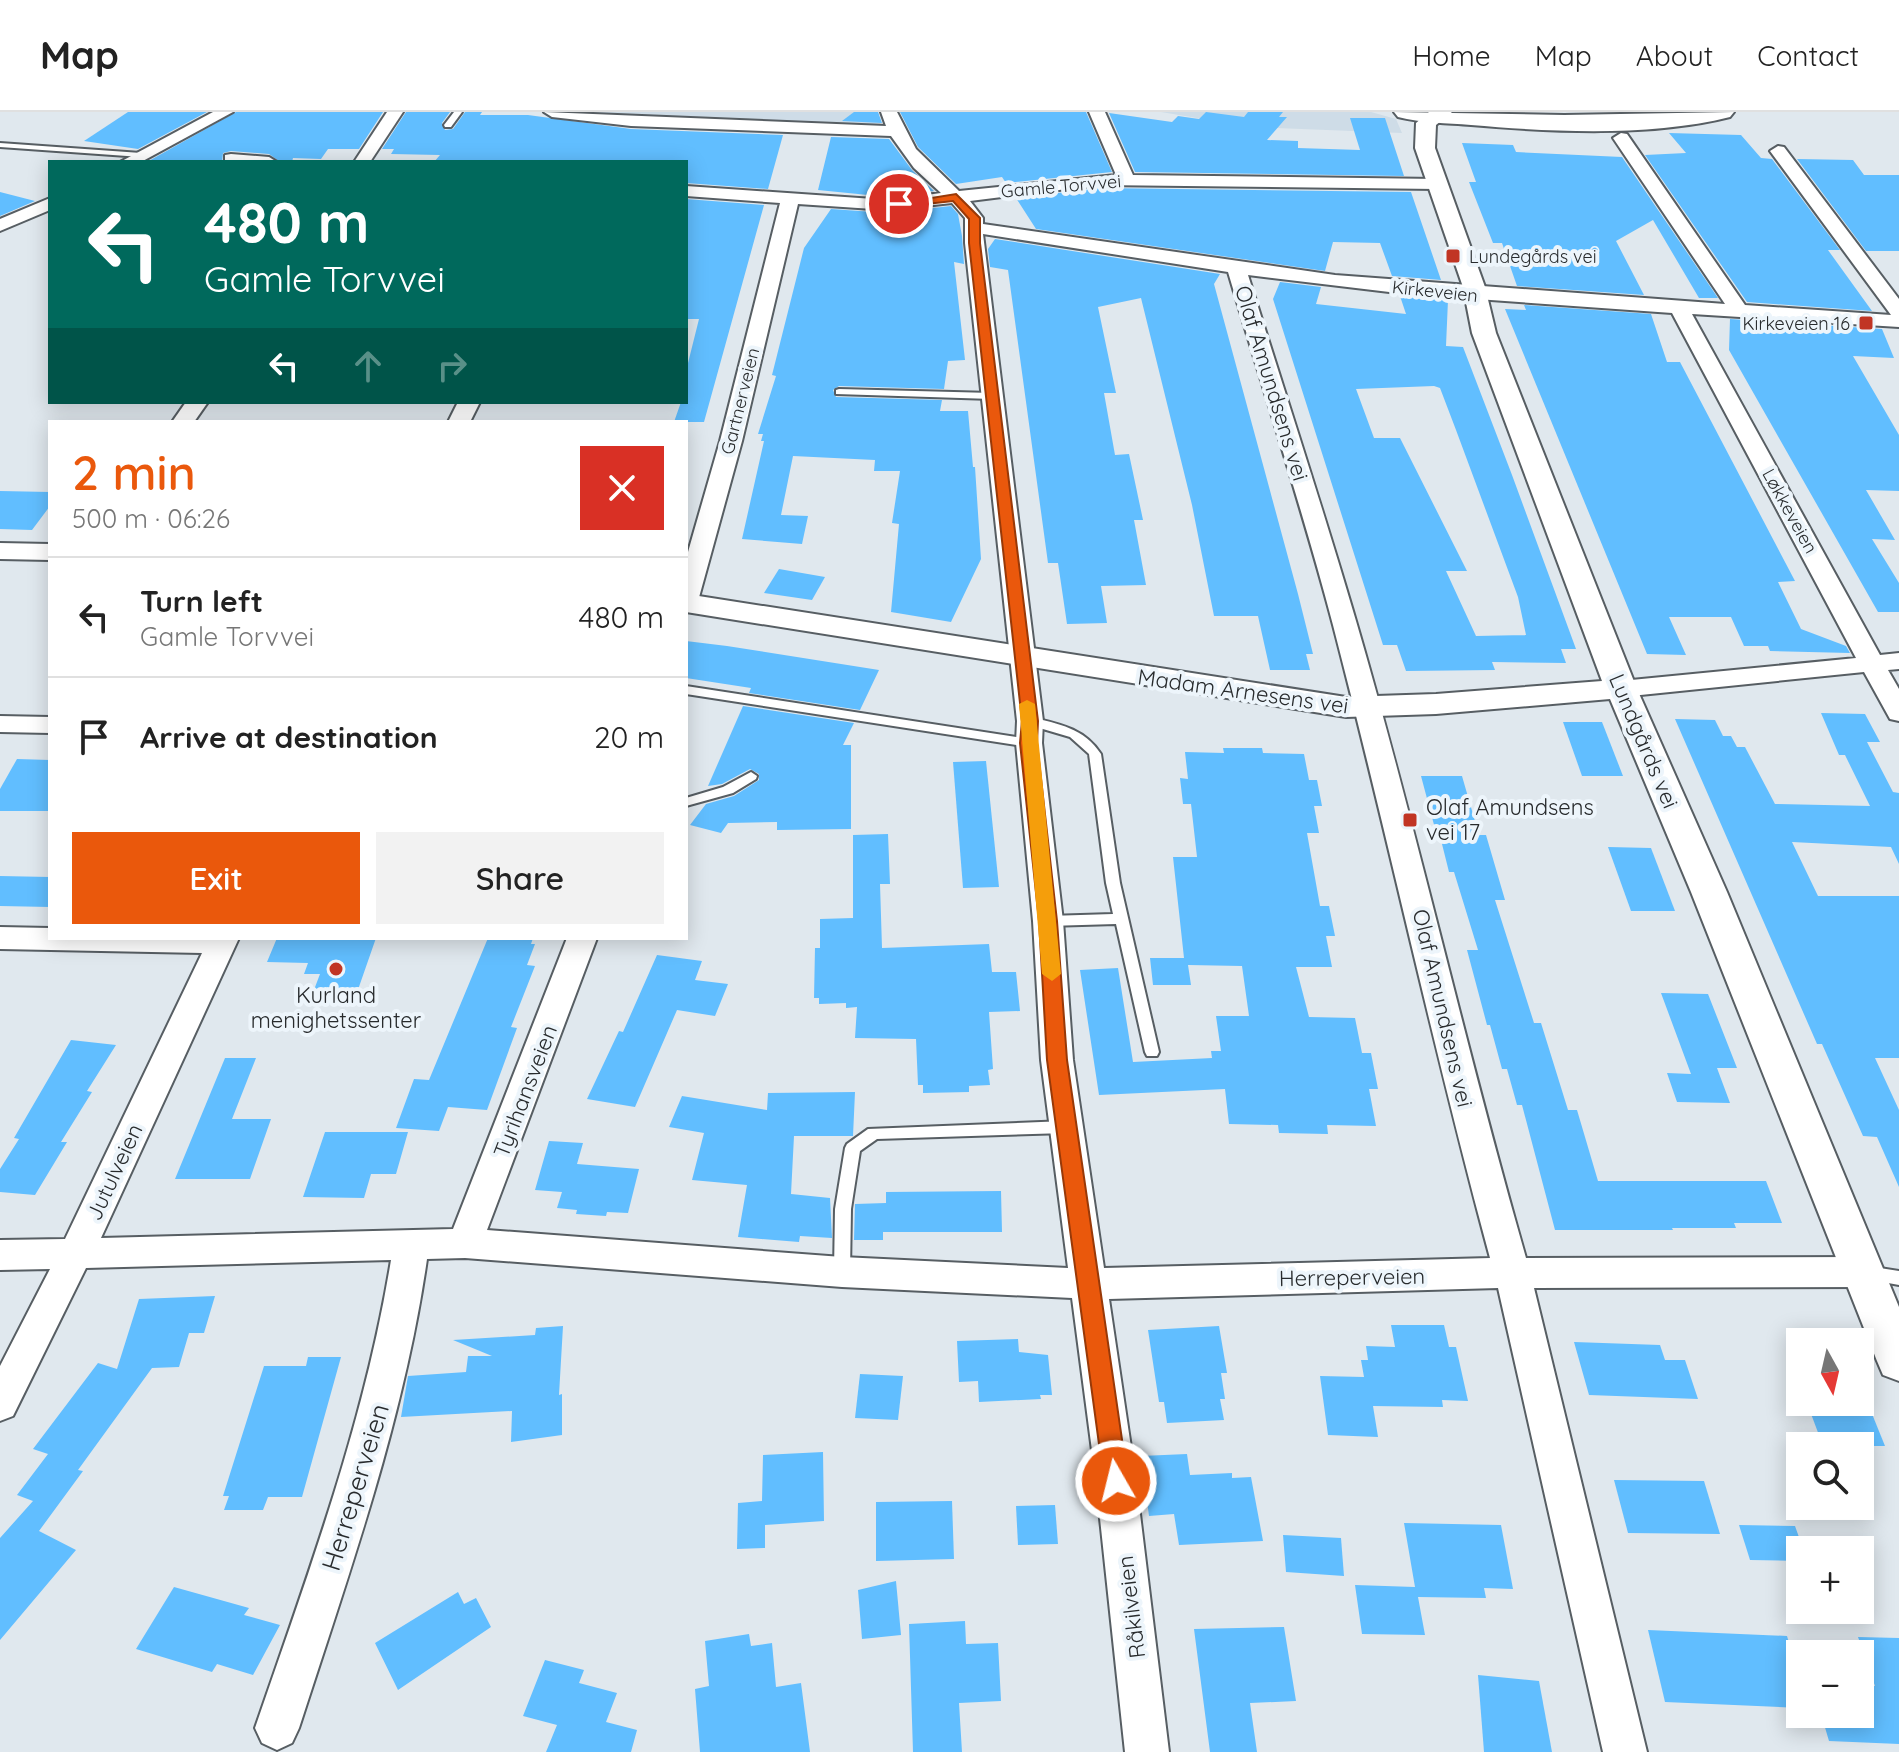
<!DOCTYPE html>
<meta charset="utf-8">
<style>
body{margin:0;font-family:Quicksand,sans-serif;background:#f2f2f2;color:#222;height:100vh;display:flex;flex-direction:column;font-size:30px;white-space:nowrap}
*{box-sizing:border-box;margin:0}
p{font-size:26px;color:#767676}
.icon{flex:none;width:44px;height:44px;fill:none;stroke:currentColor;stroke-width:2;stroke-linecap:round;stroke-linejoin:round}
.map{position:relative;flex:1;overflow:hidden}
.side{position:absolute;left:48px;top:308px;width:640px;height:520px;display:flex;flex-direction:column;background:#fff;border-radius:0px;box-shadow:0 4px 20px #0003}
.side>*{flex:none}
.banner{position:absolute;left:48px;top:48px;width:640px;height:244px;border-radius:0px;box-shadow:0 4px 20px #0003;background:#00695c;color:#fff;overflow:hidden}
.needle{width:52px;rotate:172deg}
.controls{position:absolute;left:1786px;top:1216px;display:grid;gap:16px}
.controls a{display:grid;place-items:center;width:88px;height:88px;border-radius:0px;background:#fff;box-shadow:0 4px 20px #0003;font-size:40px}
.pin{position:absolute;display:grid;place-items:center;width:68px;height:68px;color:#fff;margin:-34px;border:4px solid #fff;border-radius:50%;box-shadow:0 2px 8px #0007}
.me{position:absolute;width:88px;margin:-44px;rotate:352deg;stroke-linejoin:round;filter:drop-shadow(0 0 6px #0008)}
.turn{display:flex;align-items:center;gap:28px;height:168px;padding:0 24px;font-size:36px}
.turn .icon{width:104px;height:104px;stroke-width:2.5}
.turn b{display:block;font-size:56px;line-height:68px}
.lanes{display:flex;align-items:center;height:76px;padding:0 24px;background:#0003;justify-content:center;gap:40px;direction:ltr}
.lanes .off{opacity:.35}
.round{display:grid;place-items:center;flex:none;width:84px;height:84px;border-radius:0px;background:#f2f2f2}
.summary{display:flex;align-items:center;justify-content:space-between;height:136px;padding:0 24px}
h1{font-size:48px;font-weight:600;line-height:60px;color:#ea580c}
.action{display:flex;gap:16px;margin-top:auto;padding:16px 24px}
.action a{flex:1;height:92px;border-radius:0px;background:#ea580c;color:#fff;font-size:32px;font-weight:600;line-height:92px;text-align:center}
.action a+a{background:#f2f2f2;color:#222}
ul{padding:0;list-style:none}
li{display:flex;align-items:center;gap:24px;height:120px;padding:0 24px;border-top:2px solid #e0e0e0}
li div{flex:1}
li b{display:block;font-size:30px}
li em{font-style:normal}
header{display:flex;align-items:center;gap:48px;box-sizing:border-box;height:112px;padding:0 40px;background:#fff;border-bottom:2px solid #e0e0e0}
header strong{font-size:38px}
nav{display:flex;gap:44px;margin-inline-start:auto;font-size:28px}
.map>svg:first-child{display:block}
.built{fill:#cedce7}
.building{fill:#61beff;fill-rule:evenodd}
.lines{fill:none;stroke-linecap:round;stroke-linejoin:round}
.service-casing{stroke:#575e63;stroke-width:4}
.minor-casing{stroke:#575e63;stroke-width:4}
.tertiary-casing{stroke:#575e63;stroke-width:4}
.primary-casing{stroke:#575e63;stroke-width:4}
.service{fill:#fff;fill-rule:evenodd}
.minor{fill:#fff;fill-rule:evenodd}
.tertiary{fill:#fff;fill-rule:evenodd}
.primary{fill:#fff;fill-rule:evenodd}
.route{fill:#ea580c;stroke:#983908;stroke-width:2}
.slow{fill:#f59e0b}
.poi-dot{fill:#c13524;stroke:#edf5fb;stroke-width:3}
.labels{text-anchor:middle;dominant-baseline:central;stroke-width:8;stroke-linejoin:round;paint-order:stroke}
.far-street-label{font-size:18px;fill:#282b2d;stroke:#edf5fb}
.far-poi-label{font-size:18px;fill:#282b2d;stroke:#edf5fb;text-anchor:start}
.street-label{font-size:22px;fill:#282b2d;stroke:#edf5fb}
.poi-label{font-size:22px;fill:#282b2d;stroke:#edf5fb;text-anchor:start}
.near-street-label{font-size:26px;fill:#282b2d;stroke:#edf5fb}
</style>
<header>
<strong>Map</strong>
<nav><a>Home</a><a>Map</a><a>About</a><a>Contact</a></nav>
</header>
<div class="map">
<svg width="1899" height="1640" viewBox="0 0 1899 1640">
<rect width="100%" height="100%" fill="#e0e8ee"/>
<g class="built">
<polygon points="569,0 878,0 881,15 600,3"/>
<polygon points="1161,0 1371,0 1396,7 1402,21 1250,15"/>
</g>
<g class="building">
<polygon points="128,0 207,0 138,37 84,29"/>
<polygon points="236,0 383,0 359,37 328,37 321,47 293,46 292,50 280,50 269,42 231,39 223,41 222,50 147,50"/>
<polygon points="406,0 450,0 442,11 445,18 453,17 465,0 482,0 480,3 528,3 631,17 783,23 768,77 686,71 686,50 434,50 440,43 391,42 394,37 382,37"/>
<polygon points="854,0 878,0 882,11 842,9"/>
<polygon points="900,0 1086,0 1112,60 1006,71 1002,65 956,72 918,35"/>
<polygon points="1206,0 1244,5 1248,0 1283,0 1279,5 1287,5 1267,28 1298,29 1298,36 1360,38 1350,6 1385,6 1404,64 1135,60 1109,1 1172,10 1178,4 1199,7"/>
<polygon points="1669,21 1741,23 1761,46 1772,47 1840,138 1828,138 1872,199 1747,190 1645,43 1686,41"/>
<polygon points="831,25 889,27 912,58 934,79 888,85 818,78"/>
<polygon points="1462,31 1513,33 1516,40 1622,45 1718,186 1699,186 1653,108 1616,129 1644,183 1517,174 1502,131 1493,131 1469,70 1476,70"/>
<polygon points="1797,47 1853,48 1864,63 1899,63 1899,139 1866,139"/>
<polygon points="1100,76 1411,80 1441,168 1392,164 1380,131 1333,130 1325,159 1036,117 1016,86"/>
<polygon points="0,80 35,89 0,104"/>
<polygon points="686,87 764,93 704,310 674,310 681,290 686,290 686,259 699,207 686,207"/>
<polygon points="951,94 958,102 962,124 964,152 954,150 965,248 948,249 944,277 839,274 833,278 836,285 942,288 940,299 968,299 973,355 975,355 981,447 951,510 891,500 899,412 892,411 900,359 874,359 875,348 793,344 781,403 808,404 802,432 742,427 764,329 761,329 763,322 758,322 776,264 772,263 804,136 831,97 888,101"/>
<polygon points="995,127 1220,162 1214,172 1298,482 1313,542 1306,542 1310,558 1270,558 1258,504 1214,504 1192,393 1141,186 1098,195 1116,281 1104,281 1115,343 1129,342 1143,408 1134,408 1146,473 1101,474 1107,511 1067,512 1058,451 1048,451 1008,158 990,155 988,137"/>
<path d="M1280,170L1321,175L1316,192L1406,202L1400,184L1448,188L1446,234L1463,235L1512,363L1576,537H1561L1566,551L1492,550L1495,558L1406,559L1397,533H1383L1273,187ZM1434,274L1440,276L1456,318L1518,485L1526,523L1476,524L1446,459H1467L1400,326H1374L1356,277Z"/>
<polygon points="1524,193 1651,202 1667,250 1680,250 1795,469 1778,470 1801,517 1846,534 1850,541 1770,539 1768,534 1744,534 1731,505 1669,505 1686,543 1647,542 1505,197 1526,198"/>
<polygon points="1730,207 1882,217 1894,246 1853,244 1899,323 1899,379 1866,378 1895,428 1872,427 1899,471 1899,500 1878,500 1729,238"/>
<polygon points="0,379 50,380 50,394 32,418 0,417"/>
<polygon points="779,457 825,465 812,488 764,481"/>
<polygon points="686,529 727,534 879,558 860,598 749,581 751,576 686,566"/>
<polygon points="743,594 854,611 843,633 851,633 851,717 777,718 777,710 728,711 721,721 690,713 706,692 734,684 759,668 759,662 750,657 722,672 708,674"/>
<polygon points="1821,601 1865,602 1880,630 1867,630 1893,680 1899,681 1899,752 1891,735 1792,730 1818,784 1899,784 1899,946 1875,946 1899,998 1899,1075 1877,1025 1863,1024 1822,932 1817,932 1675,607 1715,608 1723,624 1731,624 1737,635 1745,635 1775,692 1870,694 1845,643 1839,643"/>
<polygon points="1563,610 1602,610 1623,664 1582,664"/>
<polygon points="1223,636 1262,636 1263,641 1304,642 1309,668 1317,668 1322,694 1314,694 1319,721 1307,721 1320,794 1329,794 1335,824 1326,824 1332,855 1296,855 1309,905 1355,906 1362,941 1371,941 1378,977 1369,977 1376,1014 1327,1013 1328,1022 1279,1021 1278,1013 1229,1012 1225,977 1099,983 1080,858 1118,856 1133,950 1212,946 1211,939 1221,939 1216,904 1249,904 1242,854 1188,853 1191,873 1153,873 1150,846 1184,846 1173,745 1197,745 1191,692 1183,692 1180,666 1188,667 1185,640 1224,641"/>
<polygon points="17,647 50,648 50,699 0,699 0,677"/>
<polygon points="986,649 999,775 963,776 953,650"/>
<polygon points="1421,664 1462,664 1479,723 1486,723 1505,788 1495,788 1534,911 1541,911 1568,998 1577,998 1598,1069 1766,1069 1782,1111 1734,1111 1736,1116 1672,1116 1673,1118 1555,1118 1522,993 1517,993 1507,957 1502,957 1490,913 1487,913 1467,838 1478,838 1454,760 1449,760 1440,724 1437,724"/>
<polygon points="888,722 890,772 880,772 882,836 989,832 992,860 1016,860 1020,899 989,900 993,957 988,958 990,973 969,974 969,980 923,981 923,973 918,973 916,927 855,926 857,895 846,896 846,891 819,892 819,886 814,886 815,836 820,836 820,807 853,806 853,723"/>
<polygon points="1608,735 1651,736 1675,799 1631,799"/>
<polygon points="0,764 50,765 50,795 0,794"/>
<polygon points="277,826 376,826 353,892 309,891 320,862 304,862 308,851 267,850"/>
<polygon points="488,826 533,826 531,832 535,832 527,853 535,854 511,915 517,916 487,998 448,995 439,1019 396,1016 414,967 429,968"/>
<polygon points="657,843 702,849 695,868 728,872 715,904 677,898 635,995 587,987 619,919 623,920"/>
<polygon points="1661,881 1708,882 1737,956 1717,956 1730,991 1677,990 1667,961 1691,962"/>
<polygon points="71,928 116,933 87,979 92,980 61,1030 67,1030 35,1083 0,1080 0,1057 19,1027 14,1026"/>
<polygon points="225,946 256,946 232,1007 271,1007 250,1067 175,1067"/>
<polygon points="855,980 853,1024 794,1024 791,1082 830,1086 832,1126 800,1124 799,1130 738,1125 747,1073 692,1068 704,1021 669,1015 682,984 767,998 768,981"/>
<polygon points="325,1020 408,1020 396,1062 371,1062 364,1086 303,1085"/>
<polygon points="549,1029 583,1031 577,1052 639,1057 628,1101 607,1100 606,1104 576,1102 577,1098 557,1096 562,1080 535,1078"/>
<polygon points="1001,1079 1002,1120 883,1120 883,1128 854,1128 855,1092 886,1091 886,1080"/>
<polygon points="215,1184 204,1221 189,1221 179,1255 152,1256 78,1358 83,1359 39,1419 76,1438 0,1528 0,1426 33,1389 17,1383 48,1342 33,1337 98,1251 117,1257 139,1187"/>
<polygon points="1391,1213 1444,1213 1449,1235 1456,1235 1468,1289 1442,1288 1443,1295 1373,1294 1378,1325 1328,1323 1320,1264 1364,1265 1361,1248 1368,1248 1366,1234 1395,1235"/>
<polygon points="563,1214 559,1283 562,1282 562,1323 511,1330 512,1299 401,1305 408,1264 466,1260 468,1244 492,1244 453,1228 535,1223 536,1216"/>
<polygon points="1219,1214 1227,1261 1221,1261 1225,1287 1220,1287 1224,1308 1167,1311 1164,1290 1159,1290 1148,1218"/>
<polygon points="1018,1227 1019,1240 1048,1243 1052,1283 1040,1283 1041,1287 979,1290 978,1269 959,1270 957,1229"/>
<polygon points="1574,1230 1660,1233 1665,1248 1685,1248 1698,1287 1589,1283"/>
<polygon points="308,1245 341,1245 302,1385 268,1385 263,1398 224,1398 229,1384 223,1384 264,1254 306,1254"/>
<polygon points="860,1262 903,1264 898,1308 855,1306"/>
<polygon points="1807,1291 1868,1292 1885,1334 1823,1334"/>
<polygon points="823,1340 824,1409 765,1413 765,1436 737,1437 738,1391 762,1389 763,1343"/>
<polygon points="1187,1342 1190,1363 1232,1361 1232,1366 1251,1365 1263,1429 1179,1433 1174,1402 1149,1404 1141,1344"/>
<polygon points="1614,1368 1704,1369 1720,1422 1628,1421"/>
<polygon points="952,1389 954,1447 876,1449 876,1390"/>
<polygon points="1055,1393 1058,1432 1018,1433 1016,1394"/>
<polygon points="1404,1411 1501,1413 1513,1477 1484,1476 1486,1486 1418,1485 1425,1523 1362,1522 1355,1473 1415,1475"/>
<polygon points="1739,1413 1795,1414 1800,1428 1800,1449 1750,1448"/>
<polygon points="1283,1423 1341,1426 1344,1464 1286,1460"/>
<polygon points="896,1469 901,1523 862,1527 858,1478"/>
<polygon points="174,1475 249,1496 244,1503 280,1513 253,1563 217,1552 212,1560 136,1537"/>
<polygon points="458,1480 464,1492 476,1486 491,1515 398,1578 375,1531"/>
<polygon points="965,1509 966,1532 998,1531 1001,1589 959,1591 962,1640 913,1640 909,1512"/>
<polygon points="1284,1515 1296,1589 1250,1591 1257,1640 1210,1640 1194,1517"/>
<polygon points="1648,1518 1787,1524 1800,1568 1800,1596 1665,1590"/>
<polygon points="749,1522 751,1534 772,1531 776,1575 801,1571 810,1640 700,1640 695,1577 709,1574 705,1529"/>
<polygon points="1858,1525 1899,1526 1899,1632 1829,1629 1821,1602 1860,1602 1860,1573 1875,1574"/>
<polygon points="545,1548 584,1558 579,1571 617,1581 606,1610 637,1618 631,1640 546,1640 557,1613 523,1604"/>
<polygon points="1478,1563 1539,1569 1552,1640 1484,1640"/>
</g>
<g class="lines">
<defs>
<g id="service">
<polygon points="454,0 462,0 451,15 445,15 444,13"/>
<polygon points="0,31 141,41 145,43 141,45 0,35"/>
<polygon points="839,277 992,281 997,284 992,287 836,282 836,278"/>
<polygon points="686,574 1029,627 1035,631 1029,635 686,582"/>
<path d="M1030,605C1059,612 1084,616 1101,642L1120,771L1159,940L1157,944H1147L1145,940L1116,812L1048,814L1041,809L1048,804L1113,802L1106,771L1089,642L1070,625L1026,612L1024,609Z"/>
<polygon points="751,660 757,664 756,667 733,681 686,694 686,686 723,675"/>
<polygon points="1066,1009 1071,1011 1074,1015 1071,1019 1066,1021 877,1027 860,1039 851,1097 850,1160 848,1165 842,1167 836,1165 834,1160 835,1097 845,1036 847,1032 868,1017"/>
<polygon points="1867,1154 1899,1159 1899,1173 1861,1166 1859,1161 1861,1156"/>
</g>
<g id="minor">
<polygon points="213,0 233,0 141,50 120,50"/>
<polygon points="387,0 403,0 370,50 354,50"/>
<path d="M544,0L886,14L881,0H897L916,37L959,79L1116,63L1089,0H1105L1133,63L1437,67L1446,72L1437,77L1100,73L970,89L983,106V112L1335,163L1725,192L1613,26L1621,21L1627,22L1745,193L1891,203L1770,39L1778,34L1784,35L1899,187V215L1692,202L1880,543L1899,541V557L1888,558L1899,577V609L1890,607L1864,560L1621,585L1612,583L1608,577L1612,571L1621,569L1856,546L1672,201L1406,182L1248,163C1284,278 1322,393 1356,509C1418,720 1465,935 1526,1146L1863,1145L1876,1149L1881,1160L1876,1171L1863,1175L1534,1176L1647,1640H1603L1498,1176L1109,1187L1136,1369L1169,1640H1125L1096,1369L1072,1186L842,1175L465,1146L427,1147C404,1308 349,1461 299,1616L292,1631L277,1638L262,1631L255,1616C308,1462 365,1309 391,1148L86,1156L13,1304L0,1309V1254L50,1157L0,1158V1128L65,1127L202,841L0,837V815L50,816V826H239L101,1126L453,1117L567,826H597L487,1118L842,1145L1068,1156L1041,948L1033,809L1016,631L1017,609L965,131V106L952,91L888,98L798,92L742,329L698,489L695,494L686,496V447L720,329L780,91L686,84V74L888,88L941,81L914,56L891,24L631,14L552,5ZM983,122L1228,160C1263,278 1302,395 1333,513C1388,724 1433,937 1490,1146L1104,1156L1073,948L1063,809L1042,631L1043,609Z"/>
<polygon points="231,42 269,45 277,50 225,50 225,43"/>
<polygon points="50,86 50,98 0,119 0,107"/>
<polygon points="186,290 208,290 194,310 172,310"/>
<polygon points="458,290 480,290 470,310 448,310"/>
<polygon points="0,604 50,605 50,621 0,620"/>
</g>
<g id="tertiary">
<polygon points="1429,0 1452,0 1436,13 1435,36 1485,175 1496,221 1637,577 1727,780 1899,1195 1899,1269 1883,1263 1877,1249 1691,780 1610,587 1436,602 1346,605 686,500 686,482 1346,585 1436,582 1602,569 1472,221 1463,175 1415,36 1416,11"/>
<polygon points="0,431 50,432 50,448 0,447"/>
</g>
<path id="primary" d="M1394,0L1564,3L1734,0L1730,5C1651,25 1552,20 1471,13C1447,11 1421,11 1398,5Z"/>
</defs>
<use href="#service" class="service-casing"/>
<use href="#minor" class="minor-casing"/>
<use href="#tertiary" class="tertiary-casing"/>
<use href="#primary" class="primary-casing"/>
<use href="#service" class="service"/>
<use href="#minor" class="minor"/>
<use href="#tertiary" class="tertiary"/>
<use href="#primary" class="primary"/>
</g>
<polygon class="route" points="956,82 980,106 980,131 1038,609 1037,631 1057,809 1067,948 1128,1369 1124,1376 1116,1380 1107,1376 1104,1369 1047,948 1039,809 1020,631 1022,609 969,131 969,107 953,89 899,95 894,92"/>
<polygon class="slow" points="1027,588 1035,592 1061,862 1052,869 1042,862 1019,592"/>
<g class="poi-dot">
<rect x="1445" y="136" width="16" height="16" rx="4"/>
<rect x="1858" y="203" width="16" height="16" rx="4"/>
<rect x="1402" y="700" width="16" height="16" rx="4"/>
<circle cx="336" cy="857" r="8"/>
</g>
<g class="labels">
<g class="far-street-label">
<text transform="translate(1061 74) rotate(-5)">Gamle Torvvei</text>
<text transform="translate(1435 179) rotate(6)">Kirkeveien</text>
<text transform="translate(740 289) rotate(-76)">Gartnerveien</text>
<text transform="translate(1790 399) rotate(61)">Løkkeveien</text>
</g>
<g class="far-poi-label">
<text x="1469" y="144">Lundegårds vei</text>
<text x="1850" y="211" text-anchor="end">Kirkeveien 16</text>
</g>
<g class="street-label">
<text transform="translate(1272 271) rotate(73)">Olaf Amundsens vei</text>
<text transform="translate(1243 579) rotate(8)">Madam Arnesens vei</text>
<text transform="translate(1644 629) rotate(67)">Lundgårds vei</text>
<text transform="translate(1443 896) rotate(77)">Olaf Amundsens vei</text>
<text transform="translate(525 979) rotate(-69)">Tyrihansveien</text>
<text transform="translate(114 1060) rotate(-65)">Jutulveien</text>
<text transform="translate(1352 1165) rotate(-1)">Herreperveien</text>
<text transform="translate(1131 1495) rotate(-97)">Råkilveien</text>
</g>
<g class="poi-label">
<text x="1426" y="695">Olaf Amundsens<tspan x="1426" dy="25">vei 17</tspan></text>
<text x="336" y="883" text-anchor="middle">Kurland<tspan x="336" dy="25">menighetssenter</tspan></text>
</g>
<g class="near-street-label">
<text transform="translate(355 1375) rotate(-73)">Herreperveien</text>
</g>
</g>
</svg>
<div class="controls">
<a><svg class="needle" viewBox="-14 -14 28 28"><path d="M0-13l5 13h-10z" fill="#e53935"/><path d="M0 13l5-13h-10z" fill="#767676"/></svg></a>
<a><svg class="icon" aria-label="search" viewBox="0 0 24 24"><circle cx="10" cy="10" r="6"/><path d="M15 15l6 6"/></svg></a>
<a>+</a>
<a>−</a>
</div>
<div class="pin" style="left:899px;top:92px;background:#d93025"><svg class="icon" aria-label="arrive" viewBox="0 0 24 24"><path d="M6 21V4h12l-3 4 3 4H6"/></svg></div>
<svg class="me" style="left:1116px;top:1369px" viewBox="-20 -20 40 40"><circle r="17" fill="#ea580c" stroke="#fff" stroke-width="3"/><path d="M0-11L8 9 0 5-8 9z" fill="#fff"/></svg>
<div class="banner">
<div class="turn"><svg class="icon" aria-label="left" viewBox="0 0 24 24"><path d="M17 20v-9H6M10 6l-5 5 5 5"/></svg><div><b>480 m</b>Gamle Torvvei</div></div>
<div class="lanes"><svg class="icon" aria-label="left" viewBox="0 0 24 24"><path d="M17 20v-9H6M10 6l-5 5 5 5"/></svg><svg class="icon off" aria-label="ahead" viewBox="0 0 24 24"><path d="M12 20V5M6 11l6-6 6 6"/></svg><svg class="icon off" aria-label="right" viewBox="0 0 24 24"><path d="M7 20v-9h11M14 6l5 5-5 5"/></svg></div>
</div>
<section class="side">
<div class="summary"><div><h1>2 min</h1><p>500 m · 06:26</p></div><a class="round" style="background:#d93025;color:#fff"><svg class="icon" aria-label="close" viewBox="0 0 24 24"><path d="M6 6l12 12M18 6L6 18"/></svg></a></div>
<ul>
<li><svg class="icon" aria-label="left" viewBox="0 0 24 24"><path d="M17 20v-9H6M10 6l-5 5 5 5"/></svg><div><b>Turn left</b><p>Gamle Torvvei</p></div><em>480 m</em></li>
<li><svg class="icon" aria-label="arrive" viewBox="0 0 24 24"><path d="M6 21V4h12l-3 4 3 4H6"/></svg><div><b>Arrive at destination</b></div><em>20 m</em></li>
</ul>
<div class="action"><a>Exit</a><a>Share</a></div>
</section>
</div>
